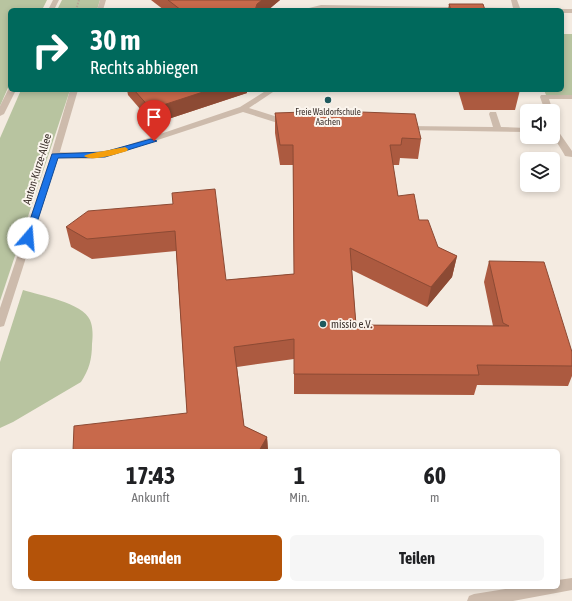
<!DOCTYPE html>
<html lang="de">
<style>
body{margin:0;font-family:"Asap Condensed",sans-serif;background:#f6f6f6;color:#202124;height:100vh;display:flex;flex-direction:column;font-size:15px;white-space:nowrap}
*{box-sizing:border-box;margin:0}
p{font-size:13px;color:#757577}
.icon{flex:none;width:22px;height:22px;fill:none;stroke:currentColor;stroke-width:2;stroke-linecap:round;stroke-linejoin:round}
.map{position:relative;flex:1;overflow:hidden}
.panel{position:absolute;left:12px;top:449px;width:548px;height:140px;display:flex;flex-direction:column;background:#fff;border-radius:6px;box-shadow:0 2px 6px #0003}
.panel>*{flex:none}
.top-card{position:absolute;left:8px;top:8px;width:556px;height:84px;border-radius:6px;box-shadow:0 2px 6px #0003;background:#00695c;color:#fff;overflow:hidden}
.tools{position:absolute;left:520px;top:104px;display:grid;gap:8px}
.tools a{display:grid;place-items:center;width:40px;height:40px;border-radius:6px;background:#fff;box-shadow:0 2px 6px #0003;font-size:20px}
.pin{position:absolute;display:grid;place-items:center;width:34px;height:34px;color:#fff;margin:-41px -17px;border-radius:50% 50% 50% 0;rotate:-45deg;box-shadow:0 0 4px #0007}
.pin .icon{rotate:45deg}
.me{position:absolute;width:44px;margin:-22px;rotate:18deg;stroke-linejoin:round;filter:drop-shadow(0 0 3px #0008)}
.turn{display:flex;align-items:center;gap:14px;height:84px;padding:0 16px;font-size:18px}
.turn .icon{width:52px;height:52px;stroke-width:2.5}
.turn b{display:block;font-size:28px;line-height:34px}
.eta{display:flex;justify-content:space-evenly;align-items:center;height:68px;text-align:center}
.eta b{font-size:24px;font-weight:700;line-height:28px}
.button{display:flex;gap:8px;margin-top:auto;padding:8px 16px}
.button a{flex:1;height:46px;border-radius:6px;background:#b45309;color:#fff;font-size:16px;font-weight:700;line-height:46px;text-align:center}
.button a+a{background:#f6f6f6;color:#202124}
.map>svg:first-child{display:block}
.green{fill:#b8c4a0}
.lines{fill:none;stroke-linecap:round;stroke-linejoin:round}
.path{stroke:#b9a596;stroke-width:2;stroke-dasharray:1.5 1.5;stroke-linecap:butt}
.service{fill:#cdbbac;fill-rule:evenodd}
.minor{fill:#cdbbac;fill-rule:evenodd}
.wall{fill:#ac5a40}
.shaded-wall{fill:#8c4a34}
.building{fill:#c8694b;stroke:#8c4a34}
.route{fill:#1a73e8;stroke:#114b97}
.slow{fill:#f59e0b}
.poi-dot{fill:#1f5a5e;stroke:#fbf5ee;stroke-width:1.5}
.labels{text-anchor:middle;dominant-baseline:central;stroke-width:4;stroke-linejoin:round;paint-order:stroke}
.far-poi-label{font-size:9px;fill:#3b302b;stroke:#fbf5ee}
.street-label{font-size:11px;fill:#3b302b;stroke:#fbf5ee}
.poi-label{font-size:11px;fill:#3b302b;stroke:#fbf5ee;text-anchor:start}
</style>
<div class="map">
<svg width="572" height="601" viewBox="0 0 572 601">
<rect width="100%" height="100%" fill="#f4ebe1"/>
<g class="green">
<polygon points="0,0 47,0 42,10 10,10 10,83 0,106"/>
<polygon points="62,0 100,0 97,10 57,10"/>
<polygon points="562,34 572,34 572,95 546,95 544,90 562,90"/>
<polygon points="21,90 70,90 0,301 0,138"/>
<path d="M23,290C39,295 83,303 90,320C93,327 93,336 92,344C92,359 89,370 81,382L13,422L0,428V362Z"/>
</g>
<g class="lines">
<polyline class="path" points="76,10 79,0"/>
<g class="service">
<polygon points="511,0 517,0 520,8 528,10 301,10 321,5 513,8"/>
<polygon points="562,9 572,9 572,13 562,13 562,10 559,10"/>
<polygon points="267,90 276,90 249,108 290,121 290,125 284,125 243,112 118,153 92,159 55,158 51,155 55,152 92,153 116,149 240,107"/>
<polygon points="541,95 572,95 572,99 549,99 553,111 545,111 540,97"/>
<polygon points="490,112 496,112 501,127 527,128 527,132 406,130 402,128 406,126 493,127 489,114"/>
<polygon points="553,128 556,128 572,151 572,157 565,156 564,154 553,136"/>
<polygon points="572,578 572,590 513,601 467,601 469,596 474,594 518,587 558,587 558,580"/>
</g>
<g class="minor">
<polygon points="53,0 59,0 54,10 48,10"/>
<polygon points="100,0 106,0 103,10 97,10"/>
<polygon points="9,88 10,90 16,90 4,114 0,116 0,106"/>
<polygon points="70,90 78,90 59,155 5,323 4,326 0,327 0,308 51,155"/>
</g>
</g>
<g class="wall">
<polygon points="151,0 280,0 268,10 164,10"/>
<polygon points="449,4 485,10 448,10"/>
<polygon points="127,90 247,90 247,93 153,124 128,95"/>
<polygon points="458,90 520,90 515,110 464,110"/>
<polygon points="275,113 421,139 418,159 400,158 399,165 393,165 398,196 419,220 438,247 457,256 452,277 427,307 352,270 356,325 493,326 484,282 489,261 572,352 572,376 568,386 477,385 474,395 294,394 294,359 237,367 244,426 267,437 268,451 73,451 187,413 176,251 92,259 71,247 66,227 173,204 226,280 294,274 293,165 280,165 275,133"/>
</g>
<g class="shaded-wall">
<polygon points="262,0 280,0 268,10 255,10 257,4"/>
<polygon points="209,90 247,90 247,93 153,124 151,109"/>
<polygon points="457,256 452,277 427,307 431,287"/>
<polygon points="267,437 268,451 259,451"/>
</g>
<g class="building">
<polygon points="168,0 262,0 257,4 255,10 181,10"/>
<polygon points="449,4 483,4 485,10 451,10"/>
<polygon points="134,90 209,90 151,109"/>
<polygon points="334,111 415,114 421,139 402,138 401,145 390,145 398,196 414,194 419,220 428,220 438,247 457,256 431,287 350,248 356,325 509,326 503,323 489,261 544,262 572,352 572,366 477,365 479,375 294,374 294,339 234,347 244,426 267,437 259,451 73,451 74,426 187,413 175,231 87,239 66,227 88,211 173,204 172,193 215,189 226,280 294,274 293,145 280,145 275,113"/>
</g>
<polygon class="route" points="151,139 157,141 105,157 58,158 32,238 28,241 25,241 24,238 52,154 104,152"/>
<path class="slow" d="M125,147L128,149L127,151C117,154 92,162 84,156C88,153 117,149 125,147Z"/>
<g class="poi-dot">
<circle cx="328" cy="100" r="4"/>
<circle cx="323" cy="324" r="4"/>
</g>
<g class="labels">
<g class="far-poi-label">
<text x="328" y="112">Freie Waldorfschule<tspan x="328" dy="10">Aachen</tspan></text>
</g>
<g class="street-label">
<text transform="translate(37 169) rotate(-73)">Anton-Kurze-Allee</text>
</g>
<g class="poi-label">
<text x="331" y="324">missio e.V.</text>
</g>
</g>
</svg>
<div class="tools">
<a><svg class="icon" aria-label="sound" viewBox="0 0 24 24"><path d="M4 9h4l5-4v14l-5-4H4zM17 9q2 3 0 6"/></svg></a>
<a><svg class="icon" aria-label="layers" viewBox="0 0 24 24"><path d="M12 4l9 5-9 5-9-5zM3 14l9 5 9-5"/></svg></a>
</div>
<div class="pin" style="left:154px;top:141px;background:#d93025"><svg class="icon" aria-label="arrive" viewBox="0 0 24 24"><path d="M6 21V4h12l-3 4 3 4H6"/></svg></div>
<svg class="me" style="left:28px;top:238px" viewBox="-20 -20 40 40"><circle r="19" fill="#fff"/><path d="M0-13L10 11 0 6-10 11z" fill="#1a73e8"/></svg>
<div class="top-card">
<div class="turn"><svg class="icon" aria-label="right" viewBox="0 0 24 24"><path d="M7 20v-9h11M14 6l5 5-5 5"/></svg><div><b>30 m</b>Rechts abbiegen</div></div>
</div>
<section class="panel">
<div class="eta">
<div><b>17:43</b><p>Ankunft</p></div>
<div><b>1</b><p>Min.</p></div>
<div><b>60</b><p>m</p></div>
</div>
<div class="button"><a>Beenden</a><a>Teilen</a></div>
</section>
</div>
